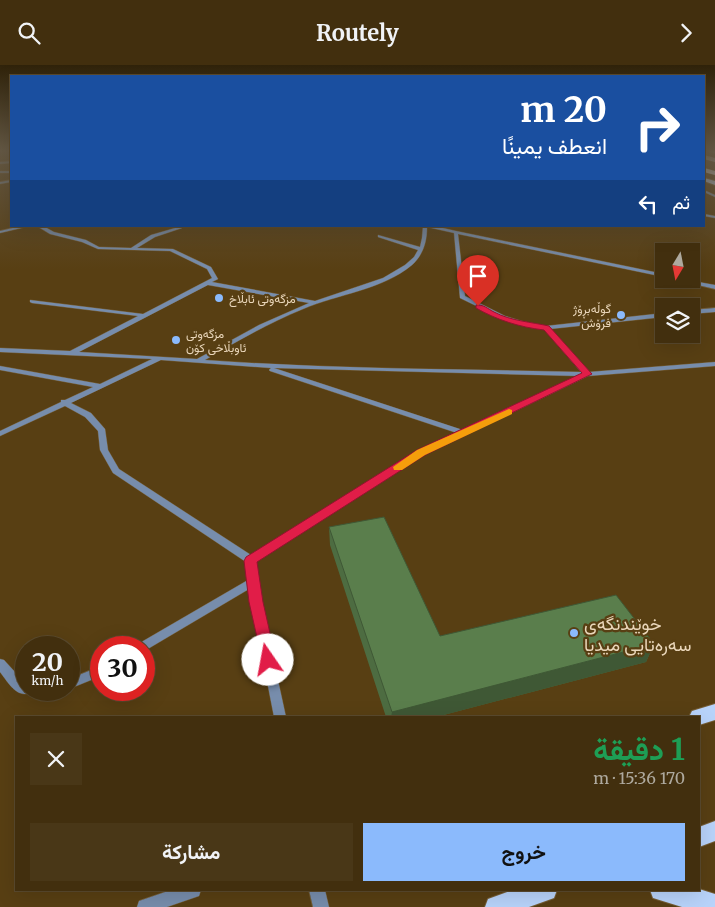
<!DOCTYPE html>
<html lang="ar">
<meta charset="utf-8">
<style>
body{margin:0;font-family:Merriweather,Vazirmatn,serif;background:#493717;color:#f1f3f6;direction:rtl;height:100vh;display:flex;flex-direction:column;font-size:19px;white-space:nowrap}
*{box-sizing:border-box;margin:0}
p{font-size:16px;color:#aea99e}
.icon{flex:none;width:28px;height:28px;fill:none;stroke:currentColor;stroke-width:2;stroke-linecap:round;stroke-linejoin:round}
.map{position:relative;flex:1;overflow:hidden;direction:ltr}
.details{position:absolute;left:15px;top:651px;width:685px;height:175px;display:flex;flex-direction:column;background:#422f0e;border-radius:0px;box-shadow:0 5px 20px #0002,0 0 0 1px #5a4a2e;direction:rtl}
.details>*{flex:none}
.guide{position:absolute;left:10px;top:10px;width:695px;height:152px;border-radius:0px;box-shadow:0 5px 20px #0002,0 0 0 1px #5a4a2e;direction:rtl;background:#1a4fa0;color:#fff;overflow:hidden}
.needle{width:32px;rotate:190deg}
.tools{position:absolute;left:655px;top:178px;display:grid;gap:10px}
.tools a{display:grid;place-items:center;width:45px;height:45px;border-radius:0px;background:#422f0e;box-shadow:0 5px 20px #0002,0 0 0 1px #5a4a2e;font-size:25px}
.speed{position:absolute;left:15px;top:571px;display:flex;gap:10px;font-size:25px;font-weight:700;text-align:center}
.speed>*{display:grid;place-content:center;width:65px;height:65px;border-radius:50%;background:#422f0e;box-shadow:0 5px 20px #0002,0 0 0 1px #5a4a2e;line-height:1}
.speed small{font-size:12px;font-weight:400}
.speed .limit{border:8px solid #d22;background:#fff;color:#111}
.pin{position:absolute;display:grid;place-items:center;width:42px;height:42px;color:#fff;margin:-51px -21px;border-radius:50% 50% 50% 0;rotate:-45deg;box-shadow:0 0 5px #0007}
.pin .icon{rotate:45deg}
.me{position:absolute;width:55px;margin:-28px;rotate:348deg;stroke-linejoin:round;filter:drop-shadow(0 0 4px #0008)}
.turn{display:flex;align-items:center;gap:18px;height:105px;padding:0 15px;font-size:22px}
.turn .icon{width:65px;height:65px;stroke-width:2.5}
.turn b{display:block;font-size:35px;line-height:42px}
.then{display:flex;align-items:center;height:48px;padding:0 15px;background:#0003;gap:10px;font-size:19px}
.round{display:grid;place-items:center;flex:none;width:52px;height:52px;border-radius:0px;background:#493717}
.summary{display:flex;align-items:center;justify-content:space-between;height:85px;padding:0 15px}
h1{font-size:30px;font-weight:700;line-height:38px;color:#1e9e55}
.button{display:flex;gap:10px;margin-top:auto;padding:10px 15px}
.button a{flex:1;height:58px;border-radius:0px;background:#8bbafc;color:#111;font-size:20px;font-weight:700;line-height:58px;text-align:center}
.button a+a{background:#493717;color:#f1f3f6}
header{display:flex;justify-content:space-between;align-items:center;height:65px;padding:0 15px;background:#422f0e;font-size:22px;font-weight:700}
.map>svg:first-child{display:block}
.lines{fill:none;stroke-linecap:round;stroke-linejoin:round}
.minor-casing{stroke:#755d35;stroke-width:1}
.major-casing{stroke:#755d35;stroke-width:2}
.highway-casing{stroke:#755d35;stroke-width:1}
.minor{fill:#778dac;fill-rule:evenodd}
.major{fill:#b8d3fa;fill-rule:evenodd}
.highway{fill:#e2edfd;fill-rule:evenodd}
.wall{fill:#4d6c41}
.shaded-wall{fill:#3f5835}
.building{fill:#5a7e4c;stroke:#3f5835}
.route{fill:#e11d48;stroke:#92132f}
.slow{fill:#f59e0b}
.poi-dot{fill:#8bbafc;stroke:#583f13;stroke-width:2}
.labels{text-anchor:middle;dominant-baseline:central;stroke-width:4.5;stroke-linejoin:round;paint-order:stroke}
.far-poi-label{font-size:12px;fill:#ead7bb;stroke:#583f13;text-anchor:start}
.near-poi-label{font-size:18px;fill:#ead7bb;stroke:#583f13;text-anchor:start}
</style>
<header><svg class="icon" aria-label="forward" viewBox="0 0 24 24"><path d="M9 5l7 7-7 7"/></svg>Routely<svg class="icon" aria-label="search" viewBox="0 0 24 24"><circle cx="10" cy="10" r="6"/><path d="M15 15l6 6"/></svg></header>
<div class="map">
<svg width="715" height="842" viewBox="0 0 715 842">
<rect width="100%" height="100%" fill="#583f13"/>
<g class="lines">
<defs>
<g id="minor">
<polygon points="11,96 11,98 0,99 0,97"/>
<rect x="0" y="106" width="11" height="2"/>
<polygon points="11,115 11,117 0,119 0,117"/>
<polygon points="704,125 715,130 715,132 704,127"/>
<polygon points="704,149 715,151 715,153 704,151"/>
<polygon points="21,161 30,161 0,168 0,166"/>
<path d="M37,161H43L54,167L86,175L99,182L131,183L151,170L182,161V163L155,172L137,183L173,184L211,202L218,214L212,217L315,236L383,213L405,200L414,192L418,185L378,172V170L420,182L422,173L423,161H434L456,166L664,209V212L458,169L465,231L505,251L525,257L546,261L664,248V252L550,264L589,307L715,297V301L588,311L424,390L256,496L261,537L286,652H274L249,524L146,585L144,586V582H136L138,579L248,515L246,497L113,408L100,385L98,366L85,352L65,341L0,371V366L61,337V335H65L93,322L0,305V301L100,319L152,294L0,287V283L70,286L138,251L32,238L30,237V235L143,249L212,213L207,204L170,186L98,184L82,177L50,169ZM427,162L454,168L460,233L501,253L522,260L544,264L581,307C456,304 330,304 205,295C237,276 269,258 303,244C338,229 382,225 412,200C423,190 427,177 427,162ZM208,220L309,238L259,260L197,294L79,287ZM161,295L271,303L269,305L270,306L457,368L418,386L251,490L119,404L108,385L105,364L91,348L71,338ZM274,303L578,311L463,365Z"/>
<polygon points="672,214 682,214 715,220 715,224"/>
<polygon points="715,243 715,247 691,249 691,245"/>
<path d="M0,594L4,595L26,619V625H32L30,628C16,633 8,617 0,607Z"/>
<polygon points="101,601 101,611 69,624 69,614"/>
<polygon points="171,825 201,825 199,831 167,842 137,842 139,836"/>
<polygon points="309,825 325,825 329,842 313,842"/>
</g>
<g id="major">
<polygon points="710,86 715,86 715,88 710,87"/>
<polygon points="704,113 715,116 715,120 704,116"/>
<polygon points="715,639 715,655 699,660 699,652 689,652 692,646"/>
<polygon points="715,756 715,776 699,782 699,762"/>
<polygon points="699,824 715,829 715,842 682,842 653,833 650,825"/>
<polygon points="513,825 557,825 554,833 529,842 485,842 488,834"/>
</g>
<g id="highway">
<polygon points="704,90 715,93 715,97 704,94"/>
<polygon points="704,103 715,106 715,110 704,107"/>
</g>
</defs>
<use href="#minor" class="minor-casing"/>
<use href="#major" class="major-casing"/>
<use href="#highway" class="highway-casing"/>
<use href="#minor" class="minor"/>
<use href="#major" class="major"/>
<use href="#highway" class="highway"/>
</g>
<polygon class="wall" points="329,462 440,571 654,579 646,597 436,652 386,652 330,480"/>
<polygon class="shaded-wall" points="654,579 646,597 436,652 391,652 392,647"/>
<polygon class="building" points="384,452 440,571 616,530 654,579 392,647 329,462"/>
<linearGradient id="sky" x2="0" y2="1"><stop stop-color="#30230a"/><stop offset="0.42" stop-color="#645844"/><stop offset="1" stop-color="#645844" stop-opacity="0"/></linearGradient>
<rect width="715" height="204" fill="url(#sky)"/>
<path class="route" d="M476,240C483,239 488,244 494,247C511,256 531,257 549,261L592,309L425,390L257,497L263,537L276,595L273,599L268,601L263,599L249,537L244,496L246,492L417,385L582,308L544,265C519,262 497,255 476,243Z"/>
<polygon class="slow" points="509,344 512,345 512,349 425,390 402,405 394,405 393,402 417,385"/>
<g class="poi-dot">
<circle cx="219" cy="233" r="5"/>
<circle cx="621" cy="250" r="5"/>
<circle cx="176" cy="275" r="5"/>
<circle cx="574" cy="568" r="5"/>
</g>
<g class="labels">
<g class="far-poi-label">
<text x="229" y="233">مزگەوتی ئابڵاخ</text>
<text x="611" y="243" text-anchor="end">گوڵەبڕۆژ<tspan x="611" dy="14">فرۆش</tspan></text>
<text x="186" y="268">مزگەوتی<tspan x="186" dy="14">ئاوبڵاخی کۆن</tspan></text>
</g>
<g class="near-poi-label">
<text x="584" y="558">خوێندنگەی<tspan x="584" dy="21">سەرەتایی میدیا</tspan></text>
</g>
</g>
</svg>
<div class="tools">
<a><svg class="needle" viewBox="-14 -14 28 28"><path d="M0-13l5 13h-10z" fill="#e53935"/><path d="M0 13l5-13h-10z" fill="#aea99e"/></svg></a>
<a><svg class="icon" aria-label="layers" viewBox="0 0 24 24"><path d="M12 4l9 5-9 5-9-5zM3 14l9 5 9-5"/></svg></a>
</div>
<div class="speed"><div>20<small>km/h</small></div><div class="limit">30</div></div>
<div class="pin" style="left:478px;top:241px;background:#d93025"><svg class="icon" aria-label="arrive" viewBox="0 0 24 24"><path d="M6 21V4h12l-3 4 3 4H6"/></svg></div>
<svg class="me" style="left:268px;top:595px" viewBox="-20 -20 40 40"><circle r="19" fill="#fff"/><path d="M0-13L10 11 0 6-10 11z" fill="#e11d48"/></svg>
<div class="guide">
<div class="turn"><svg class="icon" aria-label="right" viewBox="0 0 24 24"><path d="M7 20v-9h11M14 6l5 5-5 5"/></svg><div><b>20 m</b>انعطف يمينًا</div></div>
<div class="then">ثم<svg class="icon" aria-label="left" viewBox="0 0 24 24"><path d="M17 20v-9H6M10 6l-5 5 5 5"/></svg></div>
</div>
<section class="details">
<div class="summary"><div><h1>1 دقيقة</h1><p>170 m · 15:36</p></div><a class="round"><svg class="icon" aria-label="close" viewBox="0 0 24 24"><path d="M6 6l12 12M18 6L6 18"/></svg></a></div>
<div class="button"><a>خروج</a><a>مشاركة</a></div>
</section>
</div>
